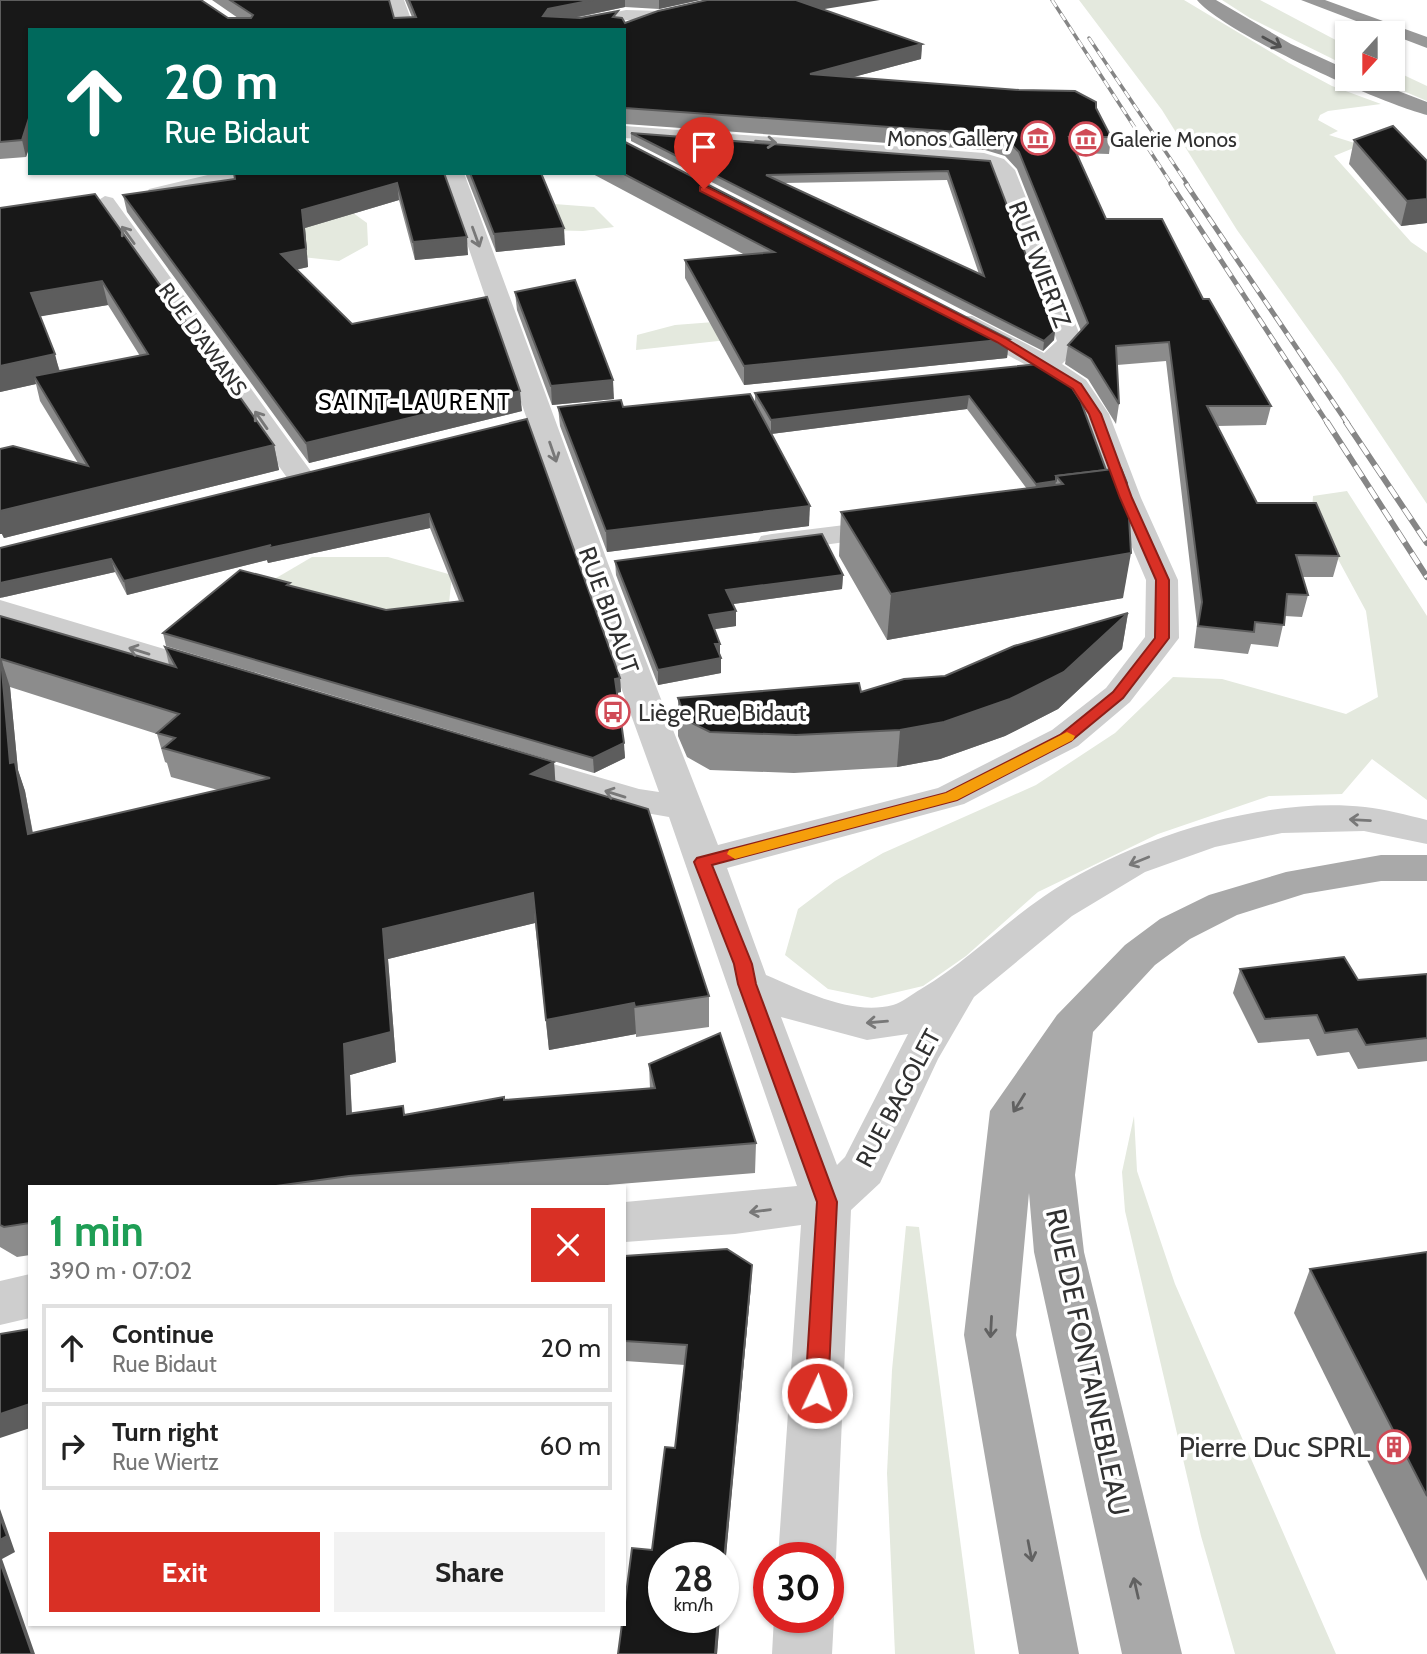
<!DOCTYPE html>
<meta charset="utf-8">
<style>
body{margin:0;font-family:Cabin,sans-serif;background:#f2f2f2;color:#222;height:100vh;display:flex;flex-direction:column;font-size:26px;white-space:nowrap}
*{box-sizing:border-box;margin:0}
p{font-size:23px;color:#767676}
.icon{flex:none;width:38px;height:38px;fill:none;stroke:currentColor;stroke-width:2;stroke-linecap:round;stroke-linejoin:round}
.map{position:relative;flex:1;overflow:hidden}
.drawer{position:absolute;left:28px;top:1185px;width:598px;height:441px;display:flex;flex-direction:column;background:#fff;border-radius:0px;box-shadow:0 2px 5px #0004}
.drawer>*{flex:none}
.guide{position:absolute;left:28px;top:28px;width:598px;height:147px;border-radius:0px;box-shadow:0 2px 5px #0004;background:#00695c;color:#fff;overflow:hidden}
.needle{width:46px;rotate:201deg}
.tools{position:absolute;left:1335px;top:21px;display:grid;gap:14px}
.tools a{display:grid;place-items:center;width:70px;height:70px;border-radius:0px;background:#fff;box-shadow:0 2px 5px #0004;font-size:35px}
.speed{position:absolute;left:648px;top:1542px;display:flex;gap:14px;font-size:35px;font-weight:700;text-align:center}
.speed>*{display:grid;place-content:center;width:91px;height:91px;border-radius:50%;background:#fff;box-shadow:0 2px 5px #0004;line-height:1}
.speed small{font-size:18px;font-weight:400}
.speed .limit{border:10px solid #d22;background:#fff;color:#111}
.pin{position:absolute;display:grid;place-items:center;width:60px;height:60px;color:#fff;margin:-72px -30px;border-radius:50% 50% 50% 0;rotate:-45deg;box-shadow:0 0 7px #0007}
.pin .icon{rotate:45deg}
.me{position:absolute;width:77px;margin:-38px;rotate:3deg;stroke-linejoin:round;filter:drop-shadow(0 0 5px #0008)}
.turn{display:flex;align-items:center;gap:24px;height:147px;padding:0 21px;font-size:32px}
.turn .icon{width:91px;height:91px;stroke-width:2.5}
.turn b{display:block;font-size:49px;line-height:60px}
.round{display:grid;place-items:center;flex:none;width:74px;height:74px;border-radius:0px;background:#f2f2f2}
.head{display:flex;align-items:center;justify-content:space-between;height:119px;padding:0 21px}
h1{font-size:42px;font-weight:700;line-height:52px;color:#1e9e55}
.cta{display:flex;gap:14px;margin-top:auto;padding:14px 21px}
.cta a{flex:1;height:80px;border-radius:0px;background:#d93025;color:#fff;font-size:28px;font-weight:700;line-height:80px;text-align:center}
.cta a+a{background:#f2f2f2;color:#222}
ul{padding:0;list-style:none}
li{display:flex;align-items:center;gap:21px;height:88px;margin:0 14px 10px;padding:0 7px;border:4px solid #e0e0e0;border-radius:0px}
li div{flex:1}
li b{display:block;font-size:26px}
li em{font-style:normal}
.map>svg:first-child{display:block}
.green{fill:#e4e9de}
.lines{fill:none;stroke-linecap:round;stroke-linejoin:round}
.minor{fill:#cecece;fill-rule:evenodd}
.major{fill:#a9a9a9;fill-rule:evenodd}
.highway{fill:#989898;fill-rule:evenodd}
.rail-far2-casing{stroke:#868686;stroke-width:3.5}
.rail-far1-casing{stroke:#868686;stroke-width:5}
.rail-casing{stroke:#868686;stroke-width:6}
.rail-far2{stroke:#fff;stroke-width:2.5;stroke-dasharray:8;stroke-linecap:butt}
.rail-far1{stroke:#fff;stroke-width:3.5;stroke-dasharray:10;stroke-linecap:butt}
.rail{stroke:#fff;stroke-width:4.5;stroke-dasharray:13;stroke-linecap:butt}
.wall{fill:#8c8c8c;fill-rule:evenodd}
.shaded-wall{fill:#5d5d5d}
.building{fill:#181818;stroke:#5d5d5d;stroke-width:2;fill-rule:evenodd}
.oneway{stroke:#505050}
.oneway2{stroke:#787878}
.oneway3{stroke:#616161}
.route{fill:#d93025;stroke:#8d1f18;stroke-width:2}
.slow{fill:#f59e0b}
.labels{text-anchor:middle;dominant-baseline:central;stroke-width:7;stroke-linejoin:round;paint-order:stroke}
.far-poi-label{font-size:21px;fill:#313131;stroke:#fff;text-anchor:end}
.far-street-label{font-size:21px;fill:#313131;stroke:#fff}
.far-quarter-label{font-size:23px;letter-spacing:2px;fill:#000;stroke:#fff}
.street-label{font-size:24px;fill:#313131;stroke:#fff}
.poi-label{font-size:24px;fill:#313131;stroke:#fff;text-anchor:start}
.near-street-label{font-size:28px;fill:#313131;stroke:#fff}
.near-poi-label{font-size:28px;fill:#313131;stroke:#fff;text-anchor:end}
</style>
<div class="map">
<svg width="1427" height="1654" viewBox="0 0 1427 1654">
<rect width="100%" height="100%" fill="#fff"/>
<g class="green">
<polygon points="1079,0 1184,0 1289,63 1332,86 1381,104 1328,111 1320,115 1318,120 1338,131 1329,135 1361,145 1334,156 1411,242 1427,253 1427,504 1341,375 1237,230 1162,110"/>
<polygon points="1222,0 1260,0 1347,46 1347,66 1250,18"/>
<polygon points="1393,70 1427,86 1427,101 1375,79 1393,79"/>
<polygon points="554,204 594,207 614,227 583,231 542,230"/>
<polygon points="345,207 367,223 368,245 339,261 293,256 184,284 168,270 178,254"/>
<polygon points="727,321 783,334 636,350 637,335 675,325"/>
<polygon points="1347,491 1427,616 1427,800 1372,759 1342,794 1269,796 1158,834 1038,892 966,956 923,986 872,998 828,989 785,955 798,909 835,881 883,853 1036,785 1115,733 1173,677 1222,679 1346,714 1378,697 1366,611 1312,511 1313,496"/>
<polygon points="312,557 388,557 452,575 449,603 417,614 336,607 266,584"/>
<polygon points="1134,1116 1137,1171 1175,1284 1336,1654 1235,1654 1201,1536 1125,1211 1122,1172"/>
<polygon points="906,1226 919,1227 975,1654 895,1654 887,1473 892,1370"/>
</g>
<g class="lines">
<g class="minor">
<polygon points="388,0 404,0 415,30 397,30"/>
<polygon points="626,10 663,11 671,16 663,21 626,20 581,30 546,30 549,26"/>
<path d="M625,126L984,153L1004,159L1015,170L1083,343L1062,364L1086,380L1109,414L1141,498L1178,580L1179,638L1130,702L1078,746L964,804L727,868L766,975C804,991 852,1016 893,1005C903,1002 912,994 921,989C965,963 1001,926 1043,897C1127,839 1262,796 1365,807C1385,809 1407,815 1427,820V844L1364,831L1282,833L1215,847L1145,872L1072,916L974,997L938,1059L880,1183L851,1210L836,1558L828,1577V1558H778L801,1225L735,1234L625,1242V1202L797,1186L669,817L623,809L492,769L487,761L492,753L505,750L639,789L659,792L577,566L443,173H464L609,566L718,845L938,788L1052,730L1106,688L1145,637L1146,580L1111,498L1081,414L1067,391L1037,371L954,326L950,321L954,316H972L1044,353L1057,341L994,172L990,167L625,138ZM781,1017L867,1040L908,1034L845,1157L837,1165Z"/>
<polygon points="216,173 253,173 250,177 157,201 146,194 149,189"/>
<polygon points="105,196 113,198 310,470 315,476 310,482 300,485 290,482 94,203"/>
<polygon points="893,519 904,522 908,528 904,534 772,552 761,550 757,543 761,536 772,534"/>
<polygon points="0,600 228,668 233,675 228,682 216,685 0,620"/>
<polygon points="30,1274 30,1318 0,1325 0,1281"/>
<polygon points="828,1603 834,1617 832,1654 772,1654 774,1617 828,1617"/>
</g>
<polygon class="major" points="1381,855 1427,855 1427,881 1381,881 1304,894 1237,915 1190,939 1155,965 1093,1032 1075,1175 1084,1252 1182,1654 1122,1654 1034,1252 1029,1193 1016,1335 1079,1654 1019,1654 964,1335 990,1111 1057,1015 1125,945 1160,919 1209,895 1286,872"/>
<g class="highway">
<path d="M1197,0H1216L1291,44L1348,70V79H1367L1427,102V115C1382,104 1224,33 1197,0Z"/>
<polygon points="1301,0 1325,0 1427,37 1427,48"/>
</g>
<defs>
<g id="rail-far2">
<polyline points="1052,0 1172,185"/>
<polyline points="1089,38 1188,185"/>
</g>
<g id="rail-far1">
<polyline points="1171,184 1328,424"/>
<polyline points="1186,184 1348,424"/>
</g>
<g id="rail">
<polyline points="1327,422 1427,577"/>
<polyline points="1346,422 1427,543"/>
</g>
</defs>
<use href="#rail-far2" class="rail-far2-casing"/>
<use href="#rail-far1" class="rail-far1-casing"/>
<use href="#rail" class="rail-casing"/>
<use href="#rail-far2" class="rail-far2"/>
<use href="#rail-far1" class="rail-far1"/>
<use href="#rail" class="rail"/>
</g>
<g class="wall">
<polygon points="0,0 238,18 212,0 389,0 394,18 412,17 405,0 700,0 659,9 625,7 575,18 618,18 625,23 822,9 922,44 921,59 853,77 1096,108 1111,137 1109,154 1076,153 1106,219 1203,299 1271,406 1266,425 1217,426 1257,503 1339,556 1333,577 1302,577 1308,595 1302,617 1285,616 1278,647 1251,644 1248,654 1194,648 1197,624 1166,361 1117,365 1119,404 1116,424 1088,379 1065,364 1068,345 1081,331 1017,169 1005,156 985,150 625,124 625,30 30,30 30,145 26,157 0,159"/>
<path d="M631,133L990,161L1055,331L1054,340L1043,351L631,141ZM947,180L979,274L784,183Z"/>
<polygon points="1354,140 1427,161 1427,223 1401,226 1349,164"/>
<polygon points="444,173 468,255 415,260 399,200 305,228 308,267 296,270 352,324 522,411 309,463 127,212 123,195 235,179"/>
<polygon points="465,173 541,173 565,245 496,252"/>
<polygon points="591,173 625,173 1009,339 1007,358 744,385 685,278 685,260 745,255"/>
<path d="M95,194L274,445L279,470L4,538L2,534H0V449L78,463L40,401L36,384L0,392V208ZM108,305L140,356L60,371L40,316Z"/>
<polygon points="515,292 614,399 552,405 517,310"/>
<polygon points="1039,364 1123,598 887,640 839,556 841,512 1027,489 967,409 771,434 809,526 607,552 560,426 558,407 623,407 755,404 755,393"/>
<polygon points="527,419 620,678 621,692 617,693 625,758 594,773 166,646 163,633 291,586 386,610 459,601 430,528 268,563 267,560 127,595 115,572 0,598"/>
<polygon points="615,561 843,575 842,589 733,604 736,611 736,626 714,629 721,658 721,673 658,685 616,575"/>
<polygon points="1128,613 1122,649 1058,709 1005,736 940,759 897,767 794,773 710,770 687,757 678,736 678,698 861,692 945,676"/>
<path d="M0,616L169,665L165,647L554,762L555,781L709,996V1027L636,1037V1034L549,1050L535,923L388,959L396,1062L350,1075L352,1113L405,1115L504,1100L650,1089L649,1064L756,1143L755,1173L595,1186H30V1255L17,1257L0,1247ZM10,687L157,734L165,762L167,763L171,777L218,790L33,833L25,791L18,770Z"/>
<polygon points="1240,969 1358,980 1427,974 1427,1061 1358,1069 1349,1052 1317,1056 1309,1039 1258,1043 1233,993"/>
<polygon points="1427,1252 1427,1581 1294,1313 1310,1269"/>
<polygon points="625,1256 751,1285 723,1588 723,1558 720,1617 717,1654 618,1654 652,1550 675,1448 685,1365 625,1361"/>
</g>
<g class="shaded-wall">
<polygon points="593,0 625,0 625,7 548,23 543,16 548,9"/>
<polygon points="659,0 700,0 659,9"/>
<polygon points="795,0 880,0 794,14"/>
<polygon points="922,44 921,59 809,89 810,74"/>
<polygon points="30,115 30,145 26,157 22,140"/>
<polygon points="397,183 399,200 305,228 308,267 284,272 281,254 302,210"/>
<polygon points="1427,199 1427,223 1401,226 1407,201"/>
<polygon points="564,228 565,245 496,252 494,234"/>
<polygon points="467,237 468,255 415,260 413,242"/>
<polygon points="102,281 108,305 37,317 31,293"/>
<polygon points="1055,331 1054,340 1043,351 1044,341"/>
<polygon points="1009,339 1007,358 744,385 744,366"/>
<polygon points="55,354 61,378 34,376 36,384 0,392 0,366"/>
<polygon points="613,380 614,399 552,405 551,386"/>
<polygon points="520,391 522,411 309,463 306,443"/>
<polygon points="969,396 967,409 771,434 771,420"/>
<polygon points="274,445 279,470 4,538 2,534 0,534 0,511"/>
<polygon points="1056,481 1054,495 1034,498 1036,484"/>
<polygon points="810,506 809,526 607,552 606,531"/>
<polygon points="429,514 430,528 268,563 267,560 127,595 124,581 271,545"/>
<polygon points="1131,553 1123,598 887,640 891,594"/>
<polygon points="111,559 115,572 0,598 0,583"/>
<polygon points="843,575 842,589 726,605 726,590"/>
<polygon points="736,611 736,626 709,630 709,615"/>
<polygon points="1128,613 1122,649 1058,709 1005,736 940,759 897,767 900,730"/>
<polygon points="715,644 720,644 720,658"/>
<polygon points="721,658 721,673 658,685 658,670"/>
<polygon points="1,659 10,687 18,770 25,791 38,863 28,834 10,763"/>
<polygon points="620,678 621,692 616,693 615,679"/>
<polygon points="624,743 625,758 594,773 593,758"/>
<polygon points="554,762 556,791 531,774"/>
<polygon points="533,893 535,923 388,959 396,1062 350,1075 353,1144 347,1114 344,1044 383,929"/>
<polygon points="634,1003 636,1034 549,1050 546,1020"/>
<polygon points="752,1265 751,1285 723,1588 723,1571"/>
<polygon points="30,1404 30,1428 0,1438 0,1414"/>
<polygon points="0,1509 15,1552 2,1559 35,1654 32,1654 0,1562"/>
<polygon points="718,1617 720,1617 717,1654 715,1654"/>
</g>
<g class="building">
<polygon points="0,0 201,0 228,18 251,18 253,15 230,0 389,0 394,18 416,17 409,0 593,0 548,9 543,16 580,18 618,11 613,17 622,18 625,23 658,11 707,0 796,0 922,44 810,74 1019,90 1075,91 1096,102 1096,108 1111,137 1069,137 1106,219 1162,219 1203,299 1209,299 1271,406 1207,406 1257,503 1316,503 1339,556 1296,555 1308,595 1287,594 1284,625 1255,622 1254,632 1198,626 1202,602 1169,342 1116,346 1119,404 1091,359 1068,345 1088,323 1019,152 1007,140 986,134 625,108 625,30 30,30 30,115 22,140 0,142"/>
<polygon points="1393,126 1427,161 1427,199 1407,201 1354,140"/>
<path d="M631,133L990,161L1055,331L1044,341ZM948,171L984,276L766,175Z"/>
<polygon points="625,142 1009,339 744,366 685,260 774,252 622,173 625,173"/>
<polygon points="234,173 444,173 467,237 413,242 397,183 302,210 306,249 281,254 352,324 487,297 520,391 306,443 123,195 235,179"/>
<polygon points="470,173 541,173 564,228 494,234"/>
<polygon points="95,194 274,445 0,511 0,449 13,446 88,466 34,376 148,354 102,281 31,293 55,354 0,366 0,208"/>
<polygon points="575,280 613,380 551,386 515,292"/>
<polygon points="1039,364 1067,380 1081,402 1106,470 1056,476 1056,481 1036,484 969,396 771,420 755,393"/>
<polygon points="750,394 810,506 606,531 558,407 621,400 623,407"/>
<polygon points="527,419 620,678 615,679 624,743 593,758 163,633 240,570 290,583 287,585 386,610 463,601 429,514 265,549 271,545 124,581 111,559 0,583 0,548"/>
<polygon points="1121,468 1127,483 1131,553 891,594 841,512 965,496 1063,484 1056,476"/>
<polygon points="822,534 843,575 726,590 736,611 709,615 720,644 715,644 721,658 658,670 615,561"/>
<polygon points="1128,613 1064,672 1010,699 944,722 900,730 796,735 710,732 686,720 678,698 859,683 861,692 904,679 945,676 1014,646"/>
<path d="M0,616L176,667L165,647L554,762L531,774L648,809L709,996L635,1007L634,1003L546,1020L533,893L383,929L391,1032L344,1044L347,1114L403,1106L404,1115L504,1097V1100L655,1088L649,1064L720,1033L756,1143L349,1176L276,1186H30V1223L4,1227L0,1225ZM1,659L179,714L157,733L175,738L163,748L270,778L28,834L15,762L10,763Z"/>
<polygon points="1344,957 1358,980 1427,974 1427,1038 1366,1045 1357,1029 1325,1033 1317,1015 1265,1019 1240,969"/>
<polygon points="727,1249 752,1265 723,1571 723,1558 663,1558 663,1617 718,1617 715,1654 618,1654 622,1624 625,1624 625,1602 632,1548 652,1550 665,1447 675,1448 687,1345 625,1341 625,1256"/>
<polygon points="1427,1252 1427,1496 1310,1269"/>
<polygon points="30,1329 30,1404 0,1414 0,1334"/>
<polygon points="0,1517 7,1536 0,1540"/>
<polygon points="0,1562 32,1654 0,1654"/>
</g>
<defs><path id="oneway-shaft" d="M-6 0H5M1.5-3L5.5 0L1.5 3" fill="none" stroke-width="1.6" stroke-linecap="round" stroke-linejoin="round" transform="scale(1.75)"/></defs>
<use class="oneway" href="#oneway-shaft" transform="translate(1272 42) rotate(29)"/>
<g class="oneway2">
<use href="#oneway-shaft" transform="translate(766 142) rotate(5)"/>
<use href="#oneway-shaft" transform="translate(128 235) rotate(-126)"/>
<use href="#oneway-shaft" transform="translate(476 237) rotate(70)"/>
<use href="#oneway-shaft" transform="translate(261 420) rotate(-125)"/>
<use href="#oneway-shaft" transform="translate(553 452) rotate(71)"/>
<use href="#oneway-shaft" transform="translate(139 651) rotate(-163)"/>
<use href="#oneway-shaft" transform="translate(615 794) rotate(-163)"/>
<use href="#oneway-shaft" transform="translate(1360 820) rotate(-177)"/>
<use href="#oneway-shaft" transform="translate(1139 861) rotate(158)"/>
<use href="#oneway-shaft" transform="translate(877 1022) rotate(175)"/>
<use href="#oneway-shaft" transform="translate(760 1211) rotate(172)"/>
</g>
<g class="oneway3">
<use href="#oneway-shaft" transform="translate(1019 1103) rotate(122)"/>
<use href="#oneway-shaft" transform="translate(991 1327) rotate(93)"/>
<use href="#oneway-shaft" transform="translate(1030 1551) rotate(79)"/>
<use href="#oneway-shaft" transform="translate(1136 1588) rotate(-103)"/>
</g>
<polygon class="route" points="700,187 707,187 1005,338 1081,384 1101,414 1132,498 1169,580 1169,638 1123,698 1071,741 957,800 712,865 752,964 756,984 837,1202 828,1393 824,1400 817,1403 809,1400 805,1393 817,1202 738,984 734,964 694,862 697,858 946,793 1060,735 1113,692 1155,638 1156,580 1120,498 1089,414 1073,389 997,342 700,191"/>
<polygon class="slow" points="1067,732 1075,736 1073,740 957,800 735,859 727,854 729,850 946,793"/>
<defs>
<symbol id="museum-ring" viewBox="-11 -11 22 22"><circle r="9.5" fill="#fff" stroke="#d04b57" stroke-width="1.5"/><path d="M0-6L6-3V-2H-6V-3ZM-5-1h2V3h-2ZM-1-1h2V3h-2ZM3-1h2V3H3ZM-6 4H6V6H-6Z" fill="#d04b57"/></symbol>
<symbol id="bus-ring" viewBox="-11 -11 22 22"><circle r="9.5" fill="#fff" stroke="#d04b57" stroke-width="1.5"/><path d="M-5-6H5V4H4V6H2V4H-2V6H-4V4H-5ZM-3.5-4V0h7V-4ZM-3.5 1.2v1.5H-2V1.2ZM2 1.2v1.5H3.5V1.2Z" fill="#d04b57"/></symbol>
<symbol id="building-ring" viewBox="-11 -11 22 22"><circle r="9.5" fill="#fff" stroke="#d04b57" stroke-width="1.5"/><path d="M-4-6H4V6H1V3H-1V6H-4ZM-2.5-4.3h1.7v1.8h-1.7ZM.8-4.3h1.7v1.8H.8ZM-2.5-1h1.7V.8h-1.7ZM.8-1h1.7V.8H.8Z" fill="#d04b57"/></symbol>
</defs>
<g fill-rule="evenodd">
<use href="#museum-ring" x="1019" y="119" width="38" height="38"/>
<use href="#museum-ring" x="1067" y="120" width="38" height="38"/>
<use href="#bus-ring" x="594" y="693" width="38" height="38"/>
<use href="#building-ring" x="1375" y="1428" width="38" height="38"/>
</g>
<g class="labels">
<g class="far-poi-label">
<text x="1014" y="138">Monos Gallery</text>
<text x="1110" y="139" text-anchor="start">Galerie Monos</text>
</g>
<g class="far-street-label">
<text transform="translate(203 339) rotate(54)">RUE D'AWANS</text>
</g>
<g class="far-quarter-label">
<text x="415" y="402">SAINT-LAURENT</text>
</g>
<g class="street-label">
<text transform="translate(1040 264) rotate(69)">RUE WIERTZ</text>
<text transform="translate(609 610) rotate(70)">RUE BIDAUT</text>
<text transform="translate(898 1098) rotate(-62)">RUE BAGOLET</text>
</g>
<g class="poi-label">
<text x="638" y="712">Liège Rue Bidaut</text>
</g>
<g class="near-street-label">
<text transform="translate(1088 1362) rotate(78)">RUE DE FONTAINEBLEAU</text>
</g>
<g class="near-poi-label">
<text x="1370" y="1447">Pierre Duc SPRL</text>
</g>
</g>
</svg>
<div class="tools">
<a><svg class="needle" viewBox="-14 -14 28 28"><path d="M0-13l5 13h-10z" fill="#e53935"/><path d="M0 13l5-13h-10z" fill="#767676"/></svg></a>
</div>
<div class="speed"><div>28<small>km/h</small></div><div class="limit">30</div></div>
<div class="pin" style="left:704px;top:189px;background:#d93025"><svg class="icon" aria-label="arrive" viewBox="0 0 24 24"><path d="M6 21V4h12l-3 4 3 4H6"/></svg></div>
<svg class="me" style="left:817px;top:1393px" viewBox="-20 -20 40 40"><circle r="17" fill="#d93025" stroke="#fff" stroke-width="3"/><path d="M0-11L8 9 0 5-8 9z" fill="#fff"/></svg>
<div class="guide">
<div class="turn"><svg class="icon" aria-label="ahead" viewBox="0 0 24 24"><path d="M12 20V5M6 11l6-6 6 6"/></svg><div><b>20 m</b>Rue Bidaut</div></div>
</div>
<section class="drawer">
<div class="head"><div><h1>1 min</h1><p>390 m · 07:02</p></div><a class="round" style="background:#d93025;color:#fff"><svg class="icon" aria-label="close" viewBox="0 0 24 24"><path d="M6 6l12 12M18 6L6 18"/></svg></a></div>
<ul>
<li><svg class="icon" aria-label="ahead" viewBox="0 0 24 24"><path d="M12 20V5M6 11l6-6 6 6"/></svg><div><b>Continue</b><p>Rue Bidaut</p></div><em>20 m</em></li>
<li><svg class="icon" aria-label="right" viewBox="0 0 24 24"><path d="M7 20v-9h11M14 6l5 5-5 5"/></svg><div><b>Turn right</b><p>Rue Wiertz</p></div><em>60 m</em></li>
</ul>
<div class="cta"><a>Exit</a><a>Share</a></div>
</section>
</div>
